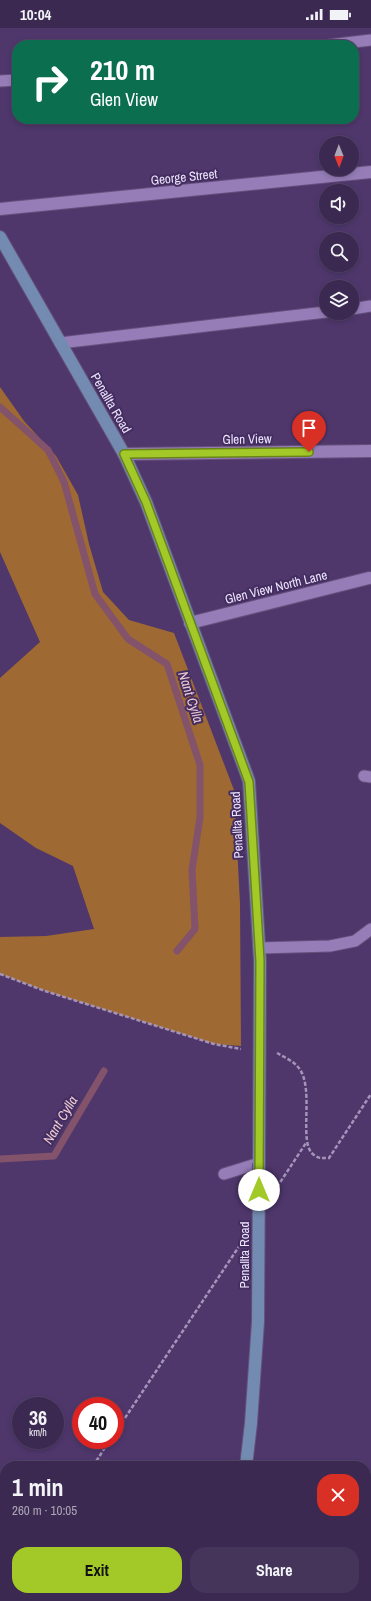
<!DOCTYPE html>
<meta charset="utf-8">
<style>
body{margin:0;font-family:"Archivo Narrow",sans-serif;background:#46355b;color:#f1f3f6;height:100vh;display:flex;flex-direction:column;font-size:15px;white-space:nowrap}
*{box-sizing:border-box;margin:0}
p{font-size:13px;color:#aca6b7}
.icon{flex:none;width:22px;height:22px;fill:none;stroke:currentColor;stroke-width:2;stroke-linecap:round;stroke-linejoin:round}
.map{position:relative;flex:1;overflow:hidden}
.side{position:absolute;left:0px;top:1433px;width:371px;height:140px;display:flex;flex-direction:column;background:#3b2951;border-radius:16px 16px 0 0;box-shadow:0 2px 6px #0003,0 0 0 1px #544568}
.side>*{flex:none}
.banner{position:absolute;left:12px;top:12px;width:347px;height:84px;border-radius:16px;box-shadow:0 2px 6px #0003,0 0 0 1px #544568;background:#0b6e4f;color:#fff;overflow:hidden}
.needle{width:26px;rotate:179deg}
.fabs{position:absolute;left:319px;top:108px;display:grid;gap:8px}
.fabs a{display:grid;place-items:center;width:40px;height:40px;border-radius:50%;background:#3b2951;box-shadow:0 2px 6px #0003,0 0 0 1px #544568;font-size:20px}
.speed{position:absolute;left:12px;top:1369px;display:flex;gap:8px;font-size:20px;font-weight:700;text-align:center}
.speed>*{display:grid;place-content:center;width:52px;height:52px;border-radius:50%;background:#3b2951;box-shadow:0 2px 6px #0003,0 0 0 1px #544568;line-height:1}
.speed small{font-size:10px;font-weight:400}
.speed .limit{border:6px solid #d22;background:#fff;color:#111}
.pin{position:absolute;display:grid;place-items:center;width:34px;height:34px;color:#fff;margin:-41px -17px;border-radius:50% 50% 50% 0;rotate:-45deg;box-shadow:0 0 4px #0007}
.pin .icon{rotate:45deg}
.me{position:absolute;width:44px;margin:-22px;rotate:0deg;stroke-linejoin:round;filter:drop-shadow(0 0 3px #0008)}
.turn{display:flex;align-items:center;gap:14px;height:84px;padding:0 12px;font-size:18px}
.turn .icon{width:52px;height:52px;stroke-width:2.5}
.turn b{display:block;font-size:28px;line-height:34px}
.round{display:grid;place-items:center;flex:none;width:42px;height:42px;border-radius:16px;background:#46355b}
.overview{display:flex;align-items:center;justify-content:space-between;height:68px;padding:0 12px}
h1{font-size:24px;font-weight:700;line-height:30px}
.primary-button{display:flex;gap:8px;margin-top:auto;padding:8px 12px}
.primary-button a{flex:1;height:46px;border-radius:16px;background:#a2c928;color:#111;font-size:16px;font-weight:700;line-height:46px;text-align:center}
.primary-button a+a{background:#46355b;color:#f1f3f6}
.status{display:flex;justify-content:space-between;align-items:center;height:28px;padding:0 20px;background:#3b2951;direction:ltr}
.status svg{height:11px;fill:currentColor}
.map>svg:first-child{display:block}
.forest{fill:#9f6933}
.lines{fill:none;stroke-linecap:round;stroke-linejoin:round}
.stream{stroke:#83526b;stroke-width:7}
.lane-casing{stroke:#65517c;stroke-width:13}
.street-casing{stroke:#65517c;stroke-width:14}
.secondary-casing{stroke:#65517c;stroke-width:14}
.path{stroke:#a494ba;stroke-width:2.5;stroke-dasharray:4 2;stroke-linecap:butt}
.lane{stroke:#967db8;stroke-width:11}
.street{stroke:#967db8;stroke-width:12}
.secondary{stroke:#738bb0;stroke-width:12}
.secondary-bridge-casing{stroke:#65517c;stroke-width:14;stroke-linecap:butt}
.secondary-bridge{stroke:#738bb0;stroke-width:12}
.route-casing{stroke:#69831a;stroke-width:10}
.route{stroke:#a2c928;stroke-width:7}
.labels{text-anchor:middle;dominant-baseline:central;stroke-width:4;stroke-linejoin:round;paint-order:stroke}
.street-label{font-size:13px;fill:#ede4fd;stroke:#442d60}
.water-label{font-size:14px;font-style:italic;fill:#eccbd2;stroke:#442d60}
</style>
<div class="status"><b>10:04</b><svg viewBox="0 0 49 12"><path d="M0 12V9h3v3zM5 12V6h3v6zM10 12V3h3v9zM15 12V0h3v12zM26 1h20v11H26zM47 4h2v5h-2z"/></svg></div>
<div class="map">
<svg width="371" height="1573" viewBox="0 0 371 1573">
<rect width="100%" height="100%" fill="#4f376c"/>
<polygon class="forest" points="0,359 24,393 56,428 78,467 89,516 103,564 129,592 174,605 234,762 240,875 241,1018 214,1016 45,963 0,946 0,909 46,908 94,901 73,838 36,820 0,795 0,650 40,614 0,524"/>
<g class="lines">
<g class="stream">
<polyline points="0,379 48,422 64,454 95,566 128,611 167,636 200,737 200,789 192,842 195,901 177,923"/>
<polyline points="0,1131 54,1128 104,1043"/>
</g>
<defs>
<g id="lane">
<polyline points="329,17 371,12"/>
<polyline points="0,53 17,52"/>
<polyline points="352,281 371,278"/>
<polyline points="60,315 326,284"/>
<polyline points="364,748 371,749"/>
<polyline points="259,920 330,918 355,913 371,901"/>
<polyline points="224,1146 259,1135"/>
<polyline points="366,1546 371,1469"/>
<polyline points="365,1573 365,1568"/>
</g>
<g id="street">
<polyline points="0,181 371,144"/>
<polyline points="124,426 371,423"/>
<polyline points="190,595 369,550"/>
</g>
<g id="secondary">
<polyline points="0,209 124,426 146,474 249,753 260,933 259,1135"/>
<polyline points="246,1438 251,1395"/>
<polyline points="230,1573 231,1568"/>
</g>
</defs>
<use href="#lane" class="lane-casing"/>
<use href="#street" class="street-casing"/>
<use href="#secondary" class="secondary-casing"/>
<g class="path">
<polyline points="0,946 45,963 214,1016 241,1021"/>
<path d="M277,1025C284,1029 293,1033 298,1039C316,1059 297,1116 314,1127C319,1131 323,1130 329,1130L371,1066"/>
<polyline points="277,1159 306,1115"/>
<polyline points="115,1405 240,1217"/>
<polyline points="93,1438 110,1412"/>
<polyline points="37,1573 39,1568"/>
</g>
<use href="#lane" class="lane"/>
<use href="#street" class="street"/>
<use href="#secondary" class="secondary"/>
<defs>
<polyline id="secondary-bridge" points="251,1395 258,1294 259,1135"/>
</defs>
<use href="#secondary-bridge" class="secondary-bridge-casing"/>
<use href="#secondary-bridge" class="secondary-bridge"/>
</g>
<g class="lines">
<defs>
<polyline id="route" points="259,1162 260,933 249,754 146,474 124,426 309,424"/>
</defs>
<use href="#route" class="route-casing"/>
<use href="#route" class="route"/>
</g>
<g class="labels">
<g class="street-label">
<text transform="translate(184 149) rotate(-6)">George Street</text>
<text transform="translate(111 375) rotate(60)">Penallta Road</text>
<text transform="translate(247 411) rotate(-1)">Glen View</text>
<text transform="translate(276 559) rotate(-14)">Glen View North Lane</text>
<text transform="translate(237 797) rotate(-93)">Penallta Road</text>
<text transform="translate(244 1227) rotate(-90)">Penallta Road</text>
</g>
<g class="water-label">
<text transform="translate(191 669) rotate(72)">Nant Cylla</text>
<text transform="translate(60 1092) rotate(-59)">Nant Cylla</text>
</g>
</g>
</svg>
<div class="fabs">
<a><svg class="needle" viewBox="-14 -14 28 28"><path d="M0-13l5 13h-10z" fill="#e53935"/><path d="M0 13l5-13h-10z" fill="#aca6b7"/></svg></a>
<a><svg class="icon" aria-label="sound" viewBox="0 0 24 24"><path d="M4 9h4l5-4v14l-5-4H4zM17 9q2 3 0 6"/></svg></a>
<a><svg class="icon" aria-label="search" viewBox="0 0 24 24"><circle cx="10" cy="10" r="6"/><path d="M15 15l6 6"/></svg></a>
<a><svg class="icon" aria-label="layers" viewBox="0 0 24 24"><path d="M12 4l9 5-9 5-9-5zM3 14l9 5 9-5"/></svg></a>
</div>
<div class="speed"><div>36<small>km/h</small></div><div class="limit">40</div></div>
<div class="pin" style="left:309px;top:424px;background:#d93025"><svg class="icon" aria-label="arrive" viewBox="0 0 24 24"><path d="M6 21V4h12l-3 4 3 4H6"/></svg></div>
<svg class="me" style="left:259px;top:1162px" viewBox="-20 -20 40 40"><circle r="19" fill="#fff"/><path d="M0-13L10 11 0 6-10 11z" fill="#a2c928"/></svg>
<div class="banner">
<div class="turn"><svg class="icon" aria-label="right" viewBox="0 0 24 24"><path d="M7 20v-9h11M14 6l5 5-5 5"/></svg><div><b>210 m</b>Glen View</div></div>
</div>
<section class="side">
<div class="overview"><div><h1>1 min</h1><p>260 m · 10:05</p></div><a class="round" style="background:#d93025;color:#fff"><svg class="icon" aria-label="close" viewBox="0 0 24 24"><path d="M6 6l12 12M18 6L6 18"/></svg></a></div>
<div class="primary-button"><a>Exit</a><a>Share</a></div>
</section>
</div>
